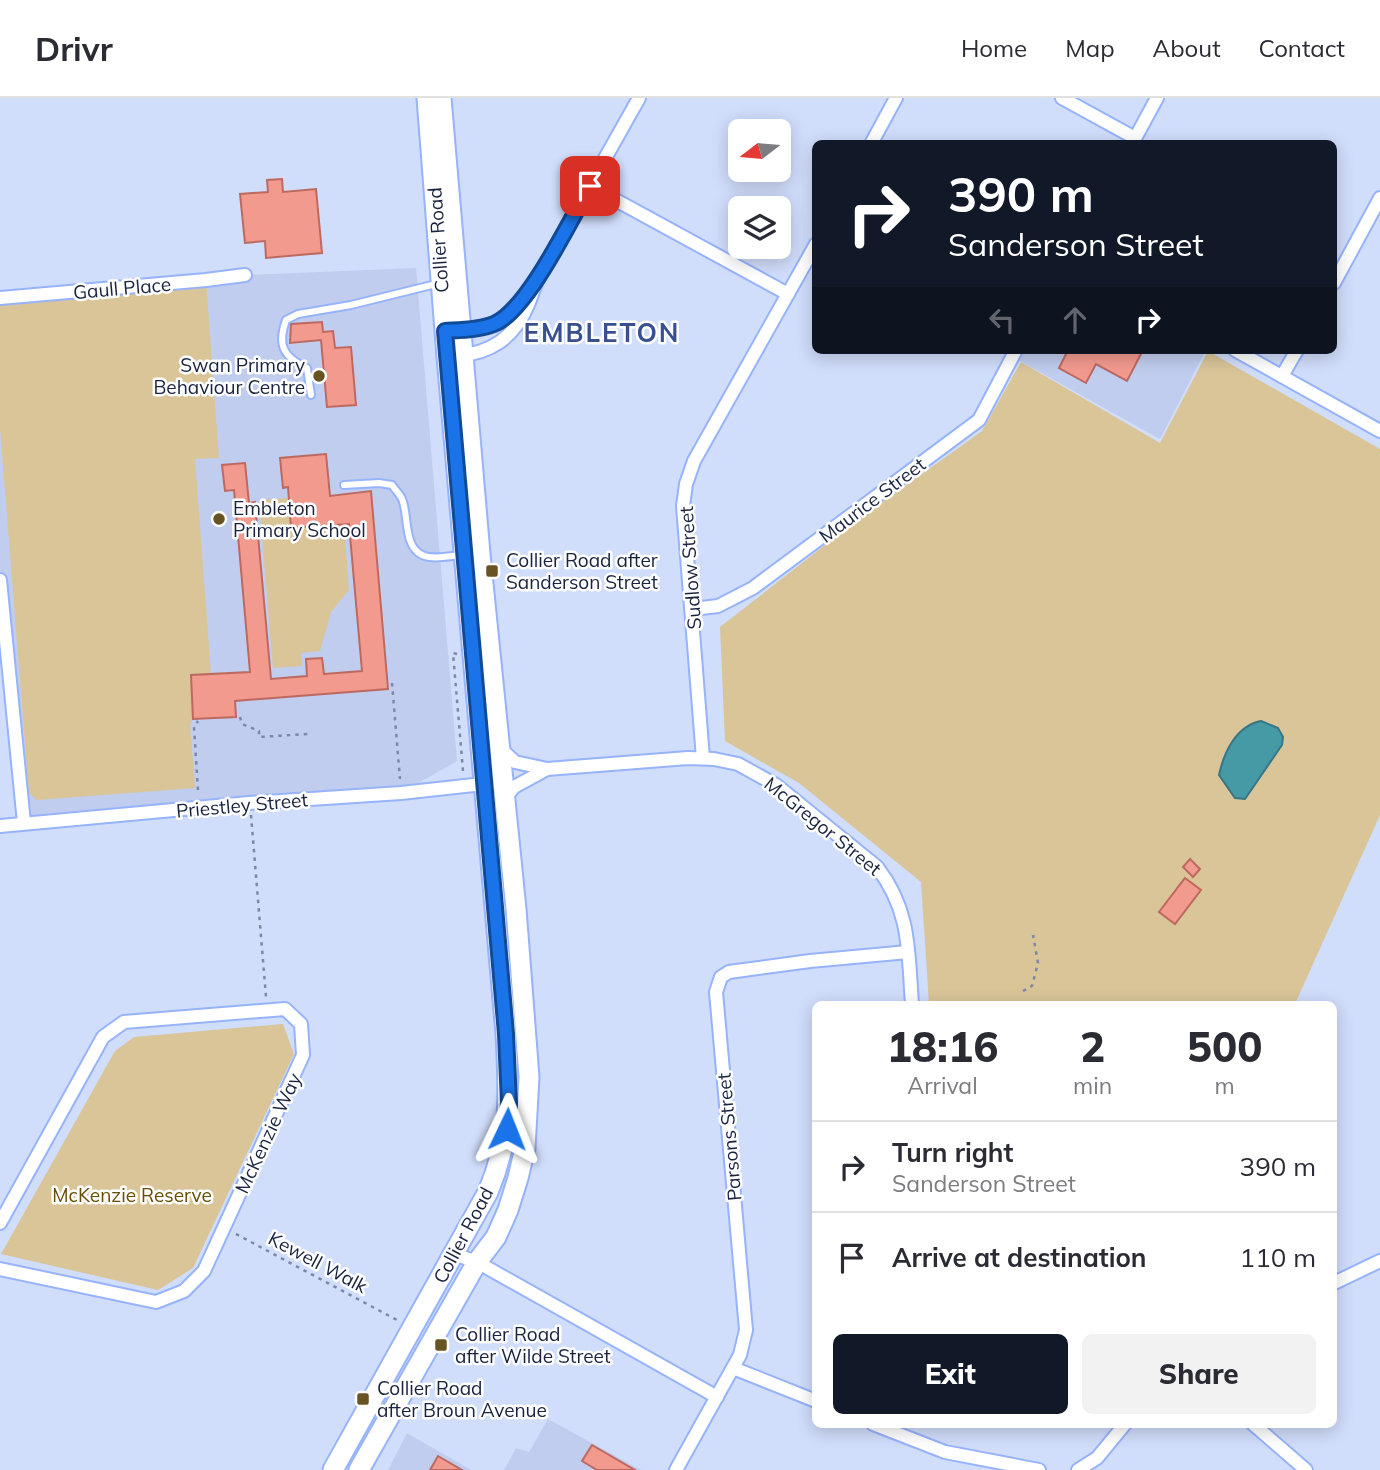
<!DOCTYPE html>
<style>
body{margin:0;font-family:Mulish,sans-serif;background:#f2f2f3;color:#2b2b33;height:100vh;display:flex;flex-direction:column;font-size:26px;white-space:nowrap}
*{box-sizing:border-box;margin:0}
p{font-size:23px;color:#7c7c81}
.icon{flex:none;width:38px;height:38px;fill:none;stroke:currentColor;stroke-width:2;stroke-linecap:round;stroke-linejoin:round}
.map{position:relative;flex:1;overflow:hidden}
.panel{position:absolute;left:812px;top:903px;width:525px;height:427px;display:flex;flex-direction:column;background:#fff;border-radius:10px;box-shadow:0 4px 18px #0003}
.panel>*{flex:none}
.guide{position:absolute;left:812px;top:42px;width:525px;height:214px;border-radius:10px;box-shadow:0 4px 18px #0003;background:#111827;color:#fff;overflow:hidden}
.needle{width:46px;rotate:254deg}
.controls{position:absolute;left:728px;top:21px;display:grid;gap:14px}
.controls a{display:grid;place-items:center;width:63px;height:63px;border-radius:10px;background:#fff;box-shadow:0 4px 18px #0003;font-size:35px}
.pin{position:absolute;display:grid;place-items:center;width:60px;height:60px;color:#fff;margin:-30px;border-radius:14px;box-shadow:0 4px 10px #0006}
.me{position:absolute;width:77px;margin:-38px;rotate:2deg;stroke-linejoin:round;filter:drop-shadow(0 0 5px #0008)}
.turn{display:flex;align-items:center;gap:24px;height:147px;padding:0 21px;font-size:32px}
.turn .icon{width:91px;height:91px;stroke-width:2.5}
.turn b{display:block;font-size:49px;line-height:60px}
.lanes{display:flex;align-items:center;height:66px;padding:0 21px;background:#0003;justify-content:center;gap:35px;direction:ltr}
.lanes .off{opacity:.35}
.eta{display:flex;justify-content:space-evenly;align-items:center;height:119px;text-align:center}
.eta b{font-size:42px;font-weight:800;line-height:49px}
.button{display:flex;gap:14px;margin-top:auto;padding:14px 21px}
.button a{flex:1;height:80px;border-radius:10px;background:#111827;color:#fff;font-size:28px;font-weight:800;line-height:80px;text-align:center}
.button a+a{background:#f2f2f3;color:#2b2b33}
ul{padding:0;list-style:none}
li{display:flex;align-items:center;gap:21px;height:91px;padding:0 21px;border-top:2px solid #e1e1e2}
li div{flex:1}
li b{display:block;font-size:26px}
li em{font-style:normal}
header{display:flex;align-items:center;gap:42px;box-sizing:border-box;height:98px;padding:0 35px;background:#fff;border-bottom:2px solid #e1e1e2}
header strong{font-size:33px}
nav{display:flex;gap:38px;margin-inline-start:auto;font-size:24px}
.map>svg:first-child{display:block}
.built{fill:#c0cdee}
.green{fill:#d9c598}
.water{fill:#459aa5;stroke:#387686;stroke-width:2}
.building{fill:#f39a8f;stroke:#bd6960;stroke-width:2}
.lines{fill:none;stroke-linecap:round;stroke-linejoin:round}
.service-casing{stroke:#96b3fb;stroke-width:10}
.minor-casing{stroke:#96b3fb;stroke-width:16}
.primary-casing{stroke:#96b3fb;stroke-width:23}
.path{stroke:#7c88a5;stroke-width:2.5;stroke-dasharray:3.5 5;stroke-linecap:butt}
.service{stroke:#fff;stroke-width:6}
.minor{stroke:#fff;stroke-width:12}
.primary{stroke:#fff;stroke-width:19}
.route-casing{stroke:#114b97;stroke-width:18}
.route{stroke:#1a73e8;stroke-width:12}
.poi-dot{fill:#675422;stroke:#fefefe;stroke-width:2.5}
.labels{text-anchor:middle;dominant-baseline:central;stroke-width:5;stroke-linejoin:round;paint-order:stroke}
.street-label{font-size:19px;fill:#19233f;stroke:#fefefe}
.poi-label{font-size:19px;fill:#19233f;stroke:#fefefe;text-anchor:start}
.park-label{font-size:19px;fill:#674e00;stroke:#fefefe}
.district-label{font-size:26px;font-weight:bold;letter-spacing:2px;fill:#395090;stroke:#fefefe}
</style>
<header>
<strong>Drivr</strong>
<nav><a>Home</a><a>Map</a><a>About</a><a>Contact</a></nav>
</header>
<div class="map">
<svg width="1380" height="1372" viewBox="0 0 1380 1372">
<rect width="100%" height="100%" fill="#d0ddfb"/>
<g class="built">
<polygon points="416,170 457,663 401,695 24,725 0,482 0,200 245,177"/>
<polygon points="1015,252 1206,252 1160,341 1011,258"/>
<polygon points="548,1321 641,1372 504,1372 516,1350 529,1354"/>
<polygon points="407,1335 471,1372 388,1372"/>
</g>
<g class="green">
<polygon points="206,182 219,360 195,361 211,576 191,578 193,621 190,627 195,690 37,702 29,695 0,330 0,200"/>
<polygon points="1208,253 1380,351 1380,717 1295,906 929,906 921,784 799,685 725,643 720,529 848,429 982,333 1021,264 1160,345"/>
<polygon points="288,400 291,430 344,427 349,492 331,514 320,553 301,555 302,568 273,570 259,402"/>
<polygon points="283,926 294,956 193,1170 158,1192 1,1156 115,953 134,939"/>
</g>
<path class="water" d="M1261,623L1278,630L1283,639L1282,647L1245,701L1235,700L1219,677C1224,654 1236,628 1261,623Z"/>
<g class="building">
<polygon points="282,81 283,94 316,91 322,155 266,160 265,143 245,145 240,96 268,94 267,82"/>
<polygon points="322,224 323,234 333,233 335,250 351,249 356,307 327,309 321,242 290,245 291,226"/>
<polygon points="1068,252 1143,252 1127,283 1096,266 1086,285 1059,270"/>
<polygon points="326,356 330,398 371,393 388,591 235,603 236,619 193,621 191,577 250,574 234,392 225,393 222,367 245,365 249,405 255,404 271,581 307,578 306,561 322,560 324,576 362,573 349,426 291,430 288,389 283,390 280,360"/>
<polygon points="1190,761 1200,771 1193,779 1183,769"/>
<polygon points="1185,780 1201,792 1175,826 1159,814"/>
<polygon points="592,1347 635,1372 597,1372 582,1363"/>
<polygon points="438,1358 462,1372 430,1372"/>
</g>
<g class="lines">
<defs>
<g id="service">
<path d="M311,297L307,270C283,259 277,247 286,222L298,216L351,207L440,185"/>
<path d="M344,387L379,385L392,387C395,392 400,396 402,401C409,417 403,448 422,457C433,462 449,458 461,457"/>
</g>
<g id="minor">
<polyline points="1062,0 1135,40"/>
<polyline points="871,46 896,0"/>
<polyline points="1132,46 1157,0"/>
<polyline points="590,88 788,196"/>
<polyline points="1334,185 1380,100"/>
<polyline points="0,200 206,182 245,177"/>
<path d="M454,232C504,229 499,222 532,191"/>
<polyline points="1235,252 1380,333"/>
<path d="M457,258C491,255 514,240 528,207C532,197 535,187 540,176L639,0"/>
<polyline points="1282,278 1297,252"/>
<polyline points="0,482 24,725"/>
<polyline points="693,511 718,508 753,490 979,322 1016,252"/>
<path d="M501,651L515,664L547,671L688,660L714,661L738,666L776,687L877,769C911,813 908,854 912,906"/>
<polyline points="703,660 683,408 686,386 694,363 816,146"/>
<polyline points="505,700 514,689 547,671"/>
<polyline points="0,728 249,705 401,695 483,686"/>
<polyline points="0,1125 103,939 124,924 285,911 301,926 303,957 204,1173 184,1193 156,1204 0,1171"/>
<polyline points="454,1156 477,1164 717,1299"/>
<polyline points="1334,1185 1380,1163"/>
<polyline points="733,1270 816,1303"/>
<polyline points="873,1326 945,1354 1039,1372"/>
<polyline points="1253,1326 1306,1372"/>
<polyline points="676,1372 740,1257 746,1232 716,894 721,879 729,874 810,863 908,854"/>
<polyline points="1078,1372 1097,1360 1125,1326"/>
</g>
<g id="primary">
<path d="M333,1372L488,1094C512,1037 509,996 506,936L447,259L427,0"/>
<polyline points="359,1372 477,1164 496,1139 508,1112 518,1080 525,1050 529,979 516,811 480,456 441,0"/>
</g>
</defs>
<use href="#service" class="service-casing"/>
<use href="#minor" class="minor-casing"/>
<use href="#primary" class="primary-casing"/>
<g class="path">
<polyline points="457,556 453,555 463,673"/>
<polyline points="392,585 400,681"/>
<polyline points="240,619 242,626 259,633 259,639 309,636"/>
<polyline points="198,692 194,629 198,623"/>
<polyline points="251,717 266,899"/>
<polyline points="1023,893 1032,888 1038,865 1033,837"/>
<polyline points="236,1136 397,1222"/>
</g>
<use href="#service" class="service"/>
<use href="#minor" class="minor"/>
<use href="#primary" class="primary"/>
</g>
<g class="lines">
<defs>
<path id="route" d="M507,1031L509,1005L506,936L445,233C461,232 479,232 494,226C527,213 571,121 590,88"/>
</defs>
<use href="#route" class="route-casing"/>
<use href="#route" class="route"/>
</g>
<g class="poi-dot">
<circle cx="319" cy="278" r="7"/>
<circle cx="219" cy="421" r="7"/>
<rect x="485" y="466" width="14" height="14" rx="3.5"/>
<rect x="434" y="1240" width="14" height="14" rx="3.5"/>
<rect x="356" y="1294" width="14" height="14" rx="3.5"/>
</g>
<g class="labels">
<g class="street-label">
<text transform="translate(438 142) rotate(-94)">Collier Road</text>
<text transform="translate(122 190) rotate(-5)">Gaull Place</text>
<text transform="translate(872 402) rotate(-37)">Maurice Street</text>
<text transform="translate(690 470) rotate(-94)">Sudlow Street</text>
<text transform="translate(242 707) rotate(-5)">Priestley Street</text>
<text transform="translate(823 728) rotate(39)">McGregor Street</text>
<text transform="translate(268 1035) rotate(-65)">McKenzie Way</text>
<text transform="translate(729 1039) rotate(-95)">Parsons Street</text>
<text transform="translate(463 1137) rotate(-62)">Collier Road</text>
<text transform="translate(318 1164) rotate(28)">Kewell Walk</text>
</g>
<g class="poi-label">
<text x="305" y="267" text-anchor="end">Swan Primary<tspan x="305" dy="22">Behaviour Centre</tspan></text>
<text x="233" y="410">Embleton<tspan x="233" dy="22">Primary School</tspan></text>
<text x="506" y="462">Collier Road after<tspan x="506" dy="22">Sanderson Street</tspan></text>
<text x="455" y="1236">Collier Road<tspan x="455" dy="22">after Wilde Street</tspan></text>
<text x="377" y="1290">Collier Road<tspan x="377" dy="22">after Broun Avenue</tspan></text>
</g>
<g class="park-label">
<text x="132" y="1097">McKenzie Reserve</text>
</g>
<g class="district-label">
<text x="602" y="234">EMBLETON</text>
</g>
</g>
</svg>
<div class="controls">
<a><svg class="needle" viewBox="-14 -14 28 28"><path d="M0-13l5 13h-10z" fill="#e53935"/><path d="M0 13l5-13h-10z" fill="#7c7c81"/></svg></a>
<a><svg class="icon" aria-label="layers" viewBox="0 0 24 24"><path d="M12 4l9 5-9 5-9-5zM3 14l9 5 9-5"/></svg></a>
</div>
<div class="pin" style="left:590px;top:88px;background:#d93025"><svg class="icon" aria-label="arrive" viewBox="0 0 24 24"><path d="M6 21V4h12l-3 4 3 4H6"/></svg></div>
<svg class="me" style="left:507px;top:1031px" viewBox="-20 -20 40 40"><path d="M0-17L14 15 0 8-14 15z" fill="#1a73e8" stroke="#fff" stroke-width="4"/></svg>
<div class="guide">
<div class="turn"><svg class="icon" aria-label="right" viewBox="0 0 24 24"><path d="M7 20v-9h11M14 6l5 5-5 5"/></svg><div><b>390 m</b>Sanderson Street</div></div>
<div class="lanes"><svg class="icon off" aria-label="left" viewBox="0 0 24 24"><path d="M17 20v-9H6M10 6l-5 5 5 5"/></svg><svg class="icon off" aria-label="ahead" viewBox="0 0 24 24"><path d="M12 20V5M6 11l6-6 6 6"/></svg><svg class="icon" aria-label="right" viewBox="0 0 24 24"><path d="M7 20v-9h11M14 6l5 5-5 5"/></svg></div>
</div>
<section class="panel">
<div class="eta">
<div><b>18:16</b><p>Arrival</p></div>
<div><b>2</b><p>min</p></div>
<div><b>500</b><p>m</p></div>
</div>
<ul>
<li><svg class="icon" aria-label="right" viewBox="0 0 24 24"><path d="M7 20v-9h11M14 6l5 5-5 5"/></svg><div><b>Turn right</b><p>Sanderson Street</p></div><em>390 m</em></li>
<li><svg class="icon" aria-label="arrive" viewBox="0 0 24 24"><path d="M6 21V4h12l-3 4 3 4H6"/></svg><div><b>Arrive at destination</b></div><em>110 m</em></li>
</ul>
<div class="button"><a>Exit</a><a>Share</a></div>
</section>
</div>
